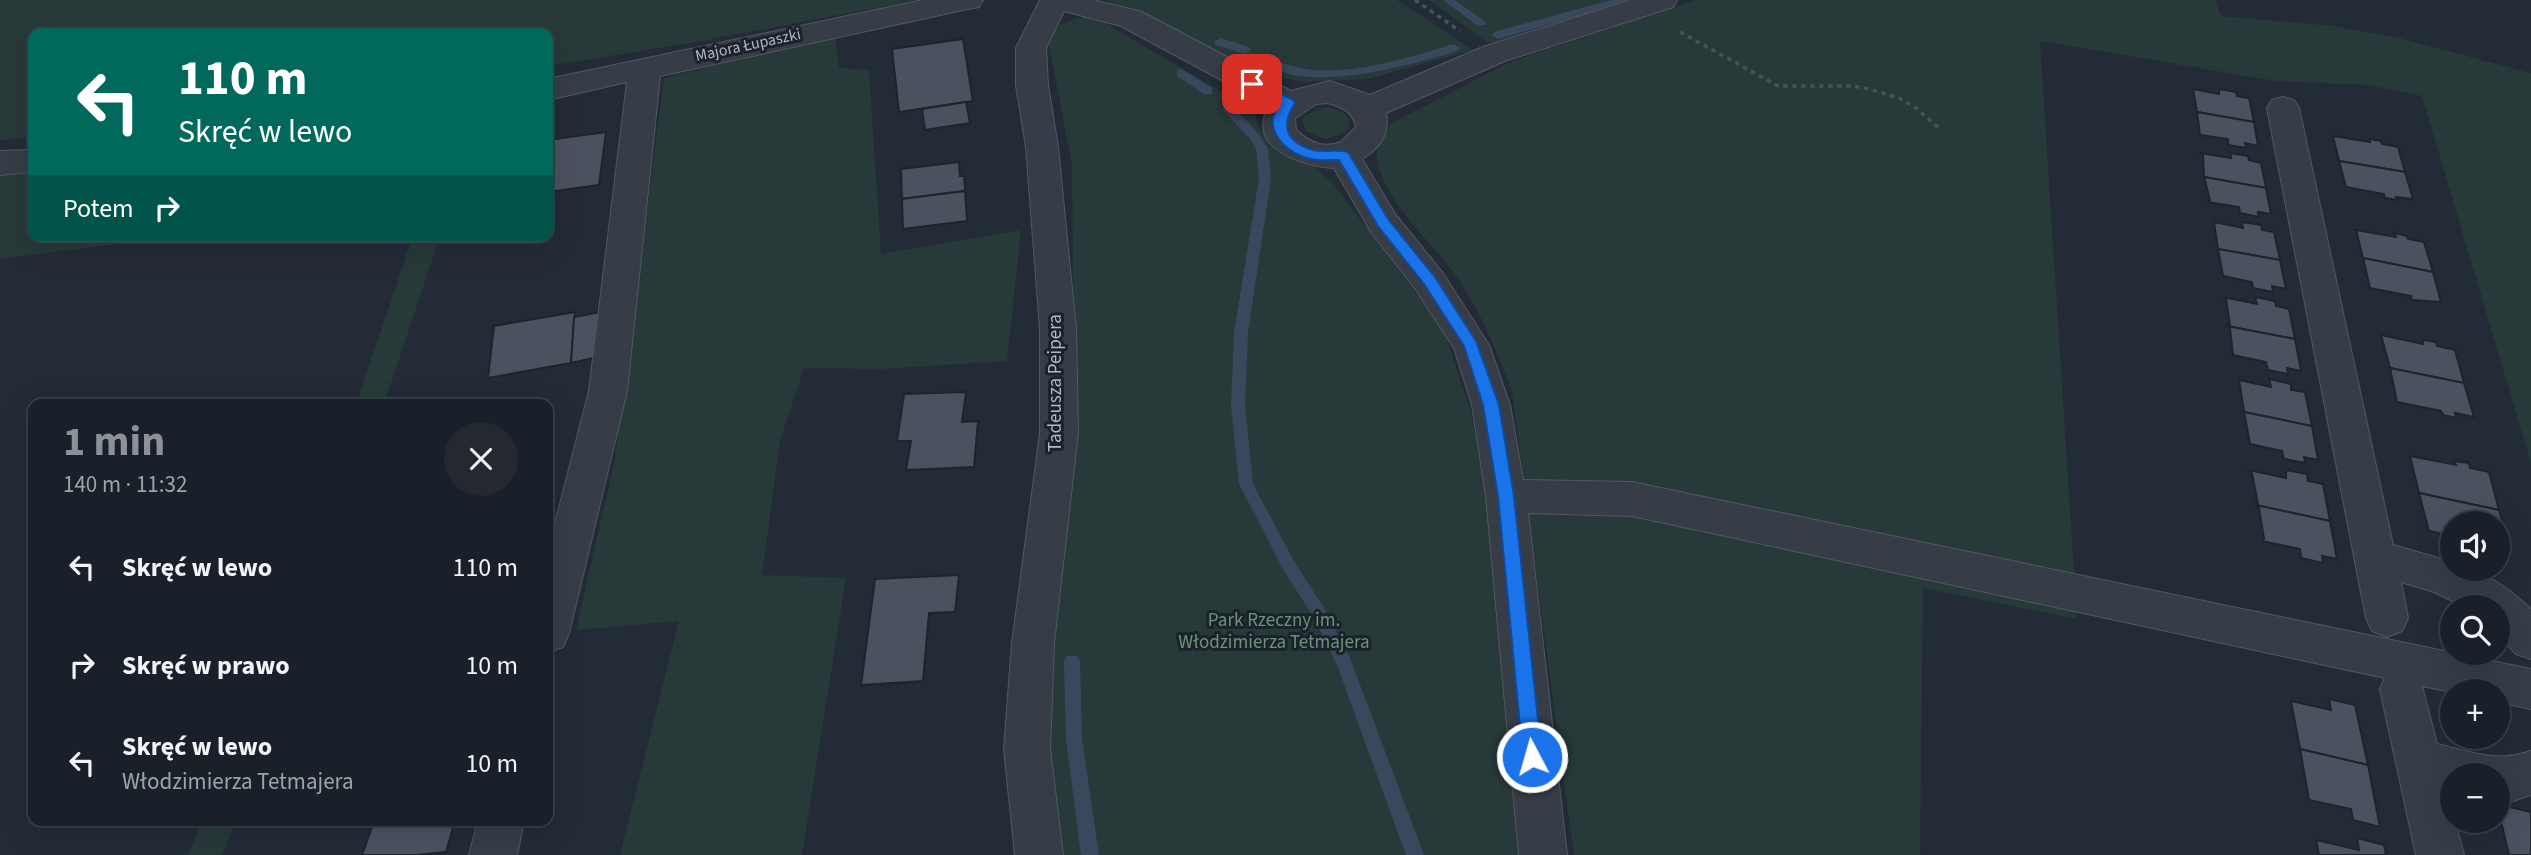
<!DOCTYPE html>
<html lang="pl">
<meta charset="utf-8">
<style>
body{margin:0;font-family:"Source Sans 3",sans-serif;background:#232831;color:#f1f3f6;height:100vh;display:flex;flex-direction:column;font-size:26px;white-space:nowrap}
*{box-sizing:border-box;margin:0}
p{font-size:23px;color:#9fa3a8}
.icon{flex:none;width:38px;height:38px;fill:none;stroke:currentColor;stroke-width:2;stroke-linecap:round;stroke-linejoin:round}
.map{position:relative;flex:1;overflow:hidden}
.side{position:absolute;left:28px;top:399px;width:525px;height:427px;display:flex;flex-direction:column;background:#1a2029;border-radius:14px;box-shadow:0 7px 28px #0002,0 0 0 2px #383e46}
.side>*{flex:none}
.hud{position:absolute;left:28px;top:28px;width:525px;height:214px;border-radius:14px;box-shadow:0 7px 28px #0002,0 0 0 2px #383e46;background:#00695c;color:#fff;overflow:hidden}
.fabs{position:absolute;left:2440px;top:511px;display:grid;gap:14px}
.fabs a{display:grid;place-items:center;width:70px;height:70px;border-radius:50%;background:#1a2029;box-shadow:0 7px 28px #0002,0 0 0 2px #383e46;font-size:35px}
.pin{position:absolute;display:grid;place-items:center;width:60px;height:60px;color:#fff;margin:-30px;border-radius:14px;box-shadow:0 4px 10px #0006}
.me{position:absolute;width:77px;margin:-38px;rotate:354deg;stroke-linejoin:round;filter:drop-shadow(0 0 5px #0008)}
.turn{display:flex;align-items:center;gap:24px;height:147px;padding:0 35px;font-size:32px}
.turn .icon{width:91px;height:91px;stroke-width:2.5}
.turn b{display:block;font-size:49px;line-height:60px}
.then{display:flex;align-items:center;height:66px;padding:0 35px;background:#0003;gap:14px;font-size:26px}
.round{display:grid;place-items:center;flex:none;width:74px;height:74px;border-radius:37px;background:#232831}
.overview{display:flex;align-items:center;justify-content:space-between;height:119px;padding:0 35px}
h1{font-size:42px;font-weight:700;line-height:52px;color:#8c9099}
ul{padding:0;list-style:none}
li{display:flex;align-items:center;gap:21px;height:98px;padding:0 35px}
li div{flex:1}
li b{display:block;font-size:26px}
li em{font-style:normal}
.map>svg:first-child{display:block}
.green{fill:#28393a}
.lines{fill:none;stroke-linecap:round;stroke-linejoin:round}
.stream{fill:#3a485e;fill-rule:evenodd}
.building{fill:#4a5260;stroke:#1e242e;stroke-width:2}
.minor-casing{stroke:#525862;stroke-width:2}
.path{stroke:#455457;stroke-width:3.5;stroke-dasharray:4.5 4.5;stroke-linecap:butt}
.minor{fill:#373d47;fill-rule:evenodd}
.route{fill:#1a73e8;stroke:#114b97;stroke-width:2}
.labels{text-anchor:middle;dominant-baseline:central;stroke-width:6;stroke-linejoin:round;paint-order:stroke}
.far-street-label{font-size:16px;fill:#b2b8c4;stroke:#1c222c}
.street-label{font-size:19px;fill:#b2b8c4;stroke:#1c222c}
.park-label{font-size:19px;fill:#6b9275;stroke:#1c222c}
</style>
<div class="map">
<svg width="2531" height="855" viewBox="0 0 2531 855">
<rect width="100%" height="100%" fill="#232b37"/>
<g class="green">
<polygon points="0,0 918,0 701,41 548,66 548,33 33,33 33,137 0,140"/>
<polygon points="1106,0 1397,0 1473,50 1368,79 1302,82 1265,74"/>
<polygon points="1429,0 1632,0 1491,45"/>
<path d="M1696,0H2215L2221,16L2334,26L2399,38L2531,73V463L2422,96L2368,85L2276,81L2040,41L2077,619L1923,588L1920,855H1574L1512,392C1497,351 1481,312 1456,276C1432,241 1381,201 1377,156C1376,143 1384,133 1392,123L1510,62Z"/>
<polygon points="1085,16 1098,19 1232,98 1255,115 1259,129 1289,154 1310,163 1333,183 1444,331 1471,413 1490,510 1518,855 1026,855 1075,447 1072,165 1047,35 1064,23"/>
<polygon points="835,36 839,67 869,71 881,254 1021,230 1007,361 879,369 804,368 780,441 762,575 846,578 802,855 620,855 679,621 576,630 615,459 664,78"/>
<path d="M1323,107C1334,108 1345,110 1350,122L1346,132L1326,139L1306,131L1302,121L1304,116Z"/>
<polygon points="33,172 33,236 179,236 0,259 0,174"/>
<polygon points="413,236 440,236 384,404 356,404"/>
<polygon points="202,821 236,821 222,855 188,855"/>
</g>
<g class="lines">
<g class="stream">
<polygon points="1443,0 1455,0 1487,23 1485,25 1477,25"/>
<polygon points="1611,0 1628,0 1627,2 1498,39 1492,35 1494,32"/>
<polygon points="1220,38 1249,47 1251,50 1245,54 1216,45 1214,42"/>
<path d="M1454,44L1460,48L1458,51C1410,65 1302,97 1260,60L1266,56C1275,59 1283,64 1292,66C1342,80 1406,58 1454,44Z"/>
<polygon points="1181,69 1212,88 1212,94 1204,94 1177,76 1177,70"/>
<polygon points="1227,103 1231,104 1259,134 1268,149 1271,178 1248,333 1245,405 1253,484 1294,561 1324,608 1350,658 1424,855 1406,855 1337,665 1314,618 1284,571 1239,484 1231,405 1234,333 1259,178 1256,149 1251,140 1223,110 1223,104"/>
<polygon points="1072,655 1078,657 1080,662 1082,739 1099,855 1081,855 1066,739 1064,662 1066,657"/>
</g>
</g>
<g class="building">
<polygon points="963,39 973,101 899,112 892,49"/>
<polygon points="2193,89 2219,94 2219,89 2236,92 2237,96 2249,98 2254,122 2197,112"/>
<polygon points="966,102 970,123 925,130 922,109"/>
<polygon points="2197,112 2254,122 2258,146 2245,143 2246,148 2228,145 2228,139 2200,135"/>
<polygon points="606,132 599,185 548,192 548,140"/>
<polygon points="2333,136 2370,142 2369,139 2381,141 2382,144 2398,147 2405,172 2339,161"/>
<polygon points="2200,153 2231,158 2230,153 2248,156 2249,160 2261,163 2266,188 2204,177 2203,155"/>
<polygon points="2339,161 2405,172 2413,199 2396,197 2398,200 2385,198 2384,194 2346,187"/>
<polygon points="959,162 960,176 964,176 965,191 902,199 901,169"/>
<polygon points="2204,177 2266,188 2271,214 2258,212 2259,217 2240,213 2239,207 2208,202 2210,200"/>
<polygon points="965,191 967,221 903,229 902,199"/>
<polygon points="2214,222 2243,228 2242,222 2261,225 2262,230 2274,232 2280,260 2218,249"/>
<polygon points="2356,230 2396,237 2394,233 2407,236 2408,239 2424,242 2433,272 2363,258"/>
<polygon points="2218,249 2280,260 2286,289 2272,286 2273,292 2253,288 2252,282 2223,276"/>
<polygon points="2363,258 2433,272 2441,302 2412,300 2411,296 2370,288"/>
<polygon points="2223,297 2257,304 2255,297 2275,301 2276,306 2289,309 2295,339 2227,326 2230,325 2226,299"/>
<polygon points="575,312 571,363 488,378 494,326"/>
<polygon points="601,312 598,357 571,363 574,317"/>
<polygon points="2227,326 2295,339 2301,371 2287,368 2288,374 2268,370 2266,362 2233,355 2230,328"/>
<polygon points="2381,335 2423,344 2423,340 2436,342 2437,346 2455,350 2464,383 2390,368"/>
<polygon points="2390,368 2464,383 2474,417 2455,413 2456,418 2443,415 2441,411 2397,402"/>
<polygon points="2269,379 2291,384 2291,390 2305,392 2312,426 2244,412 2239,380 2271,387"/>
<polygon points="966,392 962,422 978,421 974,467 906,470 911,441 897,441 904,394"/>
<polygon points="2244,412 2312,426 2318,460 2304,457 2305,463 2284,459 2282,451 2250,444"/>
<polygon points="2410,456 2456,465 2454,461 2469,463 2470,468 2489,472 2499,510 2419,493"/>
<polygon points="2249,470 2286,478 2286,470 2307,474 2308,481 2323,484 2330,521 2256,505 2255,503 2258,504 2252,473"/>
<polygon points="2419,493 2499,510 2510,549 2497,546 2497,523 2452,523 2452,536 2429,531"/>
<polygon points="2256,505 2330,521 2337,559 2322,556 2323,563 2301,558 2300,549 2262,541 2264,539 2259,508"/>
<polygon points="959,575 955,612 929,613 923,681 861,685 875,579"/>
<polygon points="2329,699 2355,705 2368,765 2300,749 2291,701 2331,710"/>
<polygon points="2300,749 2368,765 2380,827 2353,820 2351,809 2309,800"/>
<polygon points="2497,804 2531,812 2531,855 2509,855"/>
<polygon points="374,821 455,821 446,852 417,855 362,855"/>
<polygon points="2357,838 2384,845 2386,855 2319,855 2316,840 2359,850"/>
</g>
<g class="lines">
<defs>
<g id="minor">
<polygon points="923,0 983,0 979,7 968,9 660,76 627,391 569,633 563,647 548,652 548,551 589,391 627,82 548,100 548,79"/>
<path d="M1040,0H1093L1142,12L1291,91L1330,81L1370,95L1483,47L1631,0H1677L1673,7L1505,61L1386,113C1390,134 1379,149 1362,159L1395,214L1442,272L1489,345L1510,405L1523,480L1632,482L2531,669V709L2497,702V691L2452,692L2422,686L2437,744C2473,752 2495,763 2531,751V795L2513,801H2497V775H2452V791L2448,790L2452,821H2455L2464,855H2416L2380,689L2385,678L1632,516L1528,513L1567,855H1519L1486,496L1472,405L1454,348L1416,290L1371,232L1334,168C1303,167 1243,146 1270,106L1121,26L1064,11L1046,48L1048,85L1058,147L1076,329L1078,433L1054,643L1050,749L1063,855H1015L1004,749L1012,643L1040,433V329L1026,147L1016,85V48ZM1328,103C1343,108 1353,111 1356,127L1341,142C1323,149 1310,142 1296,130L1295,118L1316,104Z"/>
<path d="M2283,97L2294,100L2299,108L2393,545L2452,562V569C2484,569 2508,588 2531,609V659L2516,654L2497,633V607H2465L2434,592L2401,582L2408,618L2402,631L2387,637L2372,631L2366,618L2267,108L2272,100Z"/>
<polygon points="33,150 33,172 0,175 0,151"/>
<polygon points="478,821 524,821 517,855 469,855"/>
</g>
</defs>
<use href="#minor" class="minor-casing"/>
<g class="path">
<polyline points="1415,0 1460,31"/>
<polyline points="1680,32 1778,86 1853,86 1869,89 1899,98 1916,108 1940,129"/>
</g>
<use href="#minor" class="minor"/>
</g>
<path class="route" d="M1252,79L1293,100L1295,103C1280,126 1286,142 1313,150C1324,153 1337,149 1348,152L1388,219L1435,277L1476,341L1499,405L1514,496L1542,757L1539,763L1532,766L1526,763L1523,757L1498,496L1483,405L1464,346L1424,284L1378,226L1339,160C1330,160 1320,161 1311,159C1286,154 1260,128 1280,104L1247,87V81Z"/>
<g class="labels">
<g class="far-street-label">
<text transform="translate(748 45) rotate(-12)">Majora Łupaszki</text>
</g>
<g class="street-label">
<text transform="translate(1055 383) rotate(-90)">Tadeusza Peipera</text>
</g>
<g class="park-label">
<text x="1274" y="620">Park Rzeczny im.<tspan x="1274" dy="22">Włodzimierza Tetmajera</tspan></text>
</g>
</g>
</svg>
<div class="fabs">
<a><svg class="icon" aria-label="sound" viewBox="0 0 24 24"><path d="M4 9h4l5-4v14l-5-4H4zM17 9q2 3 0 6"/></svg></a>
<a><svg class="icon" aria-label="search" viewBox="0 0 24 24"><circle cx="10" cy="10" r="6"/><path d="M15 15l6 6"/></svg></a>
<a>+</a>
<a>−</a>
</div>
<div class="pin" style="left:1252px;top:84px;background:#d93025"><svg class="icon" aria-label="arrive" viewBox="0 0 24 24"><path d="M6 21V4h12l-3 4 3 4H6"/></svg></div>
<svg class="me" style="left:1532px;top:757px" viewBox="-20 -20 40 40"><circle r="17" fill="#1a73e8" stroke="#fff" stroke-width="3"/><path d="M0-11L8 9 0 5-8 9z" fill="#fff"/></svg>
<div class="hud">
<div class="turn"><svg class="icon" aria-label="left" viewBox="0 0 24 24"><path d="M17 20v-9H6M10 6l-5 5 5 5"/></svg><div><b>110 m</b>Skręć w lewo</div></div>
<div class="then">Potem<svg class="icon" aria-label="right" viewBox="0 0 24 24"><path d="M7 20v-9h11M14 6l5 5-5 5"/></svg></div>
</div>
<section class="side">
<div class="overview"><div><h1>1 min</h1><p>140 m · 11:32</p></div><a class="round"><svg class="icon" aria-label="close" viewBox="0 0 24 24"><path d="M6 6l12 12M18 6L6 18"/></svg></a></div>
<ul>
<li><svg class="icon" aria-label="left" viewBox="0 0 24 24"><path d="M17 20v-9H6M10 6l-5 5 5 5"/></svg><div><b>Skręć w lewo</b></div><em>110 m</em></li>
<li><svg class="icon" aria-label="right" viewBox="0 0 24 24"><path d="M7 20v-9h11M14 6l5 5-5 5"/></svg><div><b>Skręć w prawo</b></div><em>10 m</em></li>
<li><svg class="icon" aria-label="left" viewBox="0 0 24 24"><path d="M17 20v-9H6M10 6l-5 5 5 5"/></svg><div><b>Skręć w lewo</b><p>Włodzimierza Tetmajera</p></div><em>10 m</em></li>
</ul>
</section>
</div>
